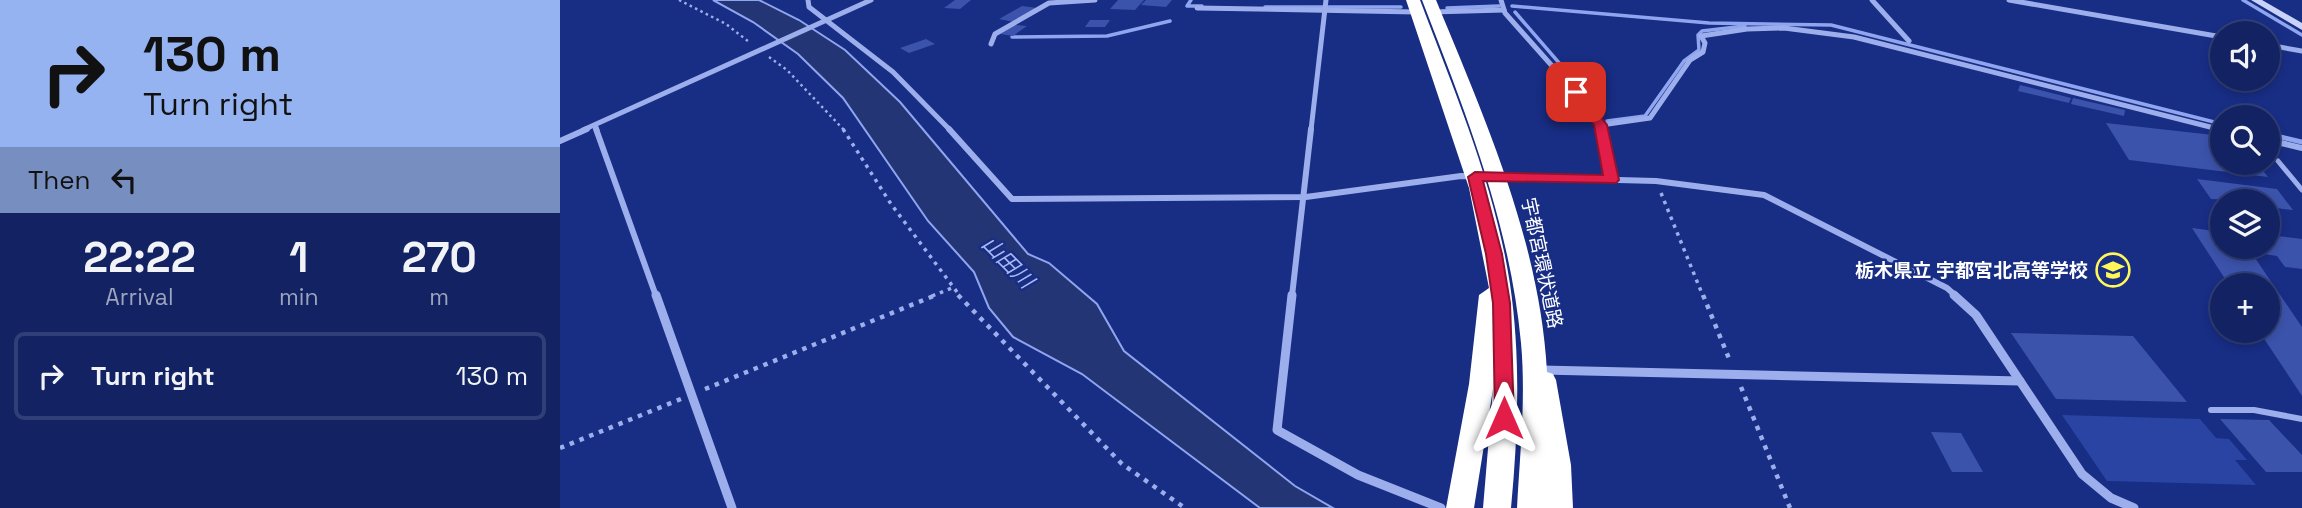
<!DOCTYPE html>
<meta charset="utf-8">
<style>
body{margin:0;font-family:"Space Grotesk","Noto Sans JP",sans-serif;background:#1f2f6c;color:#f1f3f6;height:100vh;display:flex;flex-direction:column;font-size:26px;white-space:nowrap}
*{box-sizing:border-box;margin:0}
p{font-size:23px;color:#9ca4be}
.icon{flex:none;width:38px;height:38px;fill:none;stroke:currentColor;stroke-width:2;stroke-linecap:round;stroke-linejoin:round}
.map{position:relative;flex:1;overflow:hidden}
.sheet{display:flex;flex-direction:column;background:#122263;width:560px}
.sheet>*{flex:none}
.top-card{background:#95b2f1;color:#111;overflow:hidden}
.tools{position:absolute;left:1650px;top:21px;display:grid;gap:14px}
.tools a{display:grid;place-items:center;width:70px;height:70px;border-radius:50%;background:#122263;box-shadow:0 4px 10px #0003,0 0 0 2px #313f78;font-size:35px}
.pin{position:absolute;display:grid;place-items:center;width:60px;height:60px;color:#fff;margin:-30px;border-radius:14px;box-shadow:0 4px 10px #0006}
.me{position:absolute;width:77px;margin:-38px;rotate:0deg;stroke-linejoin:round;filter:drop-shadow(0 0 5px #0008)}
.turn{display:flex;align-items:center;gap:24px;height:147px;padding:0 28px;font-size:32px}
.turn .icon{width:91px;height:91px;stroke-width:2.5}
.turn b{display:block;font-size:49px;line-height:60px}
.then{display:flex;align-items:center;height:66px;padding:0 28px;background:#0003;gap:14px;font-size:26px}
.eta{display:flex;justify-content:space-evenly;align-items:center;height:119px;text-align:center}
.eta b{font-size:42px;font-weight:800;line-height:49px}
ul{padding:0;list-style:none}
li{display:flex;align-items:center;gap:21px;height:88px;margin:0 14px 10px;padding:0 14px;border:4px solid #313f78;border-radius:10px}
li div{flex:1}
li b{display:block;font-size:26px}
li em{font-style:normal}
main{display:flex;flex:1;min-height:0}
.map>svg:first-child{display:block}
.green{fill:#2a44a3}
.water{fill:#243576;stroke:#8fa5ef;stroke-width:2}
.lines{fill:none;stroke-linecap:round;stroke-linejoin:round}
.stream-far1{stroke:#8fa5ef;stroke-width:3.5}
.stream{stroke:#8fa5ef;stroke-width:5}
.building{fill:#3c53ac}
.path-far2{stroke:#9daeec;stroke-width:2.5;stroke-dasharray:2.5 3.5;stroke-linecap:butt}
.path-far1{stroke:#9daeec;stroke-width:3.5;stroke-dasharray:3.5 5;stroke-linecap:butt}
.path{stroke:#9daeec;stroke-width:4.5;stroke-dasharray:4.5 6;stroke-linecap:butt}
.lane-far1{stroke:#9daeec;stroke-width:5}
.lane{stroke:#9daeec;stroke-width:6}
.street-far2{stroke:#9daeec;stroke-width:5}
.street-far1{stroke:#9daeec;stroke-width:6}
.street{stroke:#9daeec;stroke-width:9}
.secondary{fill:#c9d2f9;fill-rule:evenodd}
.highway{fill:#fff;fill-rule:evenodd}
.route{fill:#e11d48;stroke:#92132f;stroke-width:2}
.labels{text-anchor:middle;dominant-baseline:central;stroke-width:5;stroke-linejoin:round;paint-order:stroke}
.street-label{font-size:19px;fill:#fff;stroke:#182d84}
.poi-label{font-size:19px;font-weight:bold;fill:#fff;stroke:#182d84;text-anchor:end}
.water-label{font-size:21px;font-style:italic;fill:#a8b9f4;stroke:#182d84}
</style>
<main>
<section class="sheet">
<div class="top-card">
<div class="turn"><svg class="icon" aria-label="right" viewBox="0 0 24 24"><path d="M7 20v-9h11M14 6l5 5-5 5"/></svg><div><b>130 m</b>Turn right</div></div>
<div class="then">Then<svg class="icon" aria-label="left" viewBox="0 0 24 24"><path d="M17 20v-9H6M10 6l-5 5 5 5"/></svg></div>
</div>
<div class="eta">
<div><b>22:22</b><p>Arrival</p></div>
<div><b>1</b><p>min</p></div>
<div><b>270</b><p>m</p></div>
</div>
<ul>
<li><svg class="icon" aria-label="right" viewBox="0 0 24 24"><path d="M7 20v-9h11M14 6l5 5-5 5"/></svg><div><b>Turn right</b></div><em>130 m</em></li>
</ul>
</section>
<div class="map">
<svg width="1742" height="508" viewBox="0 0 1742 508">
<rect width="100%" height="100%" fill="#182d84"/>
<polygon class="green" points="1502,415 1640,419 1656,438 1669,439 1687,460 1675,460 1696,485 1547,481"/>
<polygon class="water" points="153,0 199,0 239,20 285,50 340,102 468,254 489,263 537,304 564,351 735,486 773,508 700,508 522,374 453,337 429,308 414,272 368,221 283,98 238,54 193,22"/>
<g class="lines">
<g class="stream-far1">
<polyline points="631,0 627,6 642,6"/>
<polyline points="1683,0 1742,35"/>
<polyline points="952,6 1149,23 1271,25 1662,124"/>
<polyline points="705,7 841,7"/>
<polyline points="887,8 939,6"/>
<polyline points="955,12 1013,79"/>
<polyline points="452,37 547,36 610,21"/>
<polyline points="1047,121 1085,116 1124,61 1139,50 1138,35 1142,31 1185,26"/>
</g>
<polyline class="stream" points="1708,134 1742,142"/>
</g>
<g class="building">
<polygon points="395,0 411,0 400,9 384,8"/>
<polygon points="558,0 584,0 575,10 550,9"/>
<polygon points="586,0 612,0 606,7 581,5"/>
<polygon points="462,6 477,8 454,22 439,19"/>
<polygon points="530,20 550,20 545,27 525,27"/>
<polygon points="455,25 467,26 453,36 440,34"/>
<polygon points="366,39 375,44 349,53 340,48"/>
<polygon points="1460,85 1511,98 1509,103 1458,91"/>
<polygon points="1513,98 1565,110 1564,116 1511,104"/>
<polygon points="1546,123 1662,136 1662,163 1697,163 1708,177 1569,160"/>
<polygon points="1637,179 1717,189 1733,210 1708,207 1708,201 1651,199"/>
<polygon points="1632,228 1662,232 1662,247 1708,247 1708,235 1742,239 1742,269 1725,267 1717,256 1691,252 1742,327 1742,396 1699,331 1708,331 1708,285 1669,285"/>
<polygon points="1451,333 1573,336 1627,402 1496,399"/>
<polygon points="1660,419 1709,420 1742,455 1742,472 1706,472"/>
<polygon points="1371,432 1401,433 1423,472 1392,472"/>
</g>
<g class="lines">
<g class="path-far2">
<polyline points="119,0 166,24 189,42"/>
<polyline points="209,57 227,70 284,130"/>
</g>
<g class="path-far1">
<polyline points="283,129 331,204 400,296"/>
<polyline points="1101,193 1143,296"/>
<polyline points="372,296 392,288"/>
</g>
<g class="path">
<polyline points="398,295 562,464 625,508"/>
<polyline points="1143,295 1170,361"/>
<polyline points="1181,387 1230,508"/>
<polyline points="145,389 376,295"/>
<polyline points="0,448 121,399"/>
</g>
<polyline class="lane-far1" points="1718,161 1742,190"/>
<polyline class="lane" points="1651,410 1694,410 1742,419"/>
<g class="street-far2">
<polyline points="248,0 249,7 333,72 390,130"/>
<polyline points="941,0 945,13 1033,112 1042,130"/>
<polyline points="1312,0 1349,41"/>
<polyline points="1449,0 1662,37"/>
<polyline points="637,8 856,12"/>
<polyline points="872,12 944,10"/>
<polyline points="431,44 435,34 489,3 535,0"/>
<polyline points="1708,45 1742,51"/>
<polyline points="35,125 37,130"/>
<polyline points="1041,125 1090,118 1130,60 1143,52 1145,43 1141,36 1187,29 1224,28 1294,37 1662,130"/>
<polyline points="23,130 311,0"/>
<polyline points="751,130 766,0"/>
</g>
<g class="street-far1">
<polyline points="36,129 96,296"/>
<polyline points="389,129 452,199 746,197 901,176 1096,181 1204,195 1387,288 1396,296"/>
<polyline points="1042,129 1051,180"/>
<polyline points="1657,129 1662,130"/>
<polyline points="1708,140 1742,148"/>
<polyline points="0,141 27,129"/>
<polyline points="732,296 751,129"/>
</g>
<g class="street">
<polyline points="96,295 172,508"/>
<polyline points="732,295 717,430 798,475 881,508"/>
<polyline points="1394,295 1416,315 1522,474 1551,498 1574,508"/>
<polyline points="982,370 1460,381"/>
</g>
<polygon class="secondary" points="1691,0 1702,0 1742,23 1742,30"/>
<g class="highway">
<path d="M846,0H860C895,93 935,186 950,284C961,359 958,434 951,508H923L933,389L914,508H886L909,384L919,295L929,288L909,188Z"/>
<path d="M862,0H876C925,119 980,242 987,372L993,374L996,380L1011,465L1013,508H957C960,453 966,398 961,343C950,223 905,111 862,0Z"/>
</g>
</g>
<polygon class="route" points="1012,90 1020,90 1047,125 1059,180 1056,183 923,181 942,254 950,303 954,418 944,425 935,418 933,303 926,254 908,177 915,172 1043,175 1034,125 1010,92"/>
<defs>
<symbol id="school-ring" viewBox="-11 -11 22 22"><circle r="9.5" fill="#182d84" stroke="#fff758" stroke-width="1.5"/><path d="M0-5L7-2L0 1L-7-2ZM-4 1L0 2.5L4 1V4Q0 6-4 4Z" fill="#fff758"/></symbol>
</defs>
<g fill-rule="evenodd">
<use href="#school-ring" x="1534" y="251" width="38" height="38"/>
</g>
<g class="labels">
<g class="street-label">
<text transform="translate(982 263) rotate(78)">宇都宮環状道路</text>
</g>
<g class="poi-label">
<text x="1528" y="270">栃木県立 宇都宮北高等学校</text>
</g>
<g class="water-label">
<text transform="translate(448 262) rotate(45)">山田川</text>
</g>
</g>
</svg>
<div class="tools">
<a><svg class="icon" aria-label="sound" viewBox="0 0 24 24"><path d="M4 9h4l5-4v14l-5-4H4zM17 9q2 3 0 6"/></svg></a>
<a><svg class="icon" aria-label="search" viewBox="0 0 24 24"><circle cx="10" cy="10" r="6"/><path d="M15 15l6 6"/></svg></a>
<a><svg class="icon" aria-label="layers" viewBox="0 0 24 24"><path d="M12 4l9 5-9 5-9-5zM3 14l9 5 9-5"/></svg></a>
<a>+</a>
</div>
<div class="pin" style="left:1016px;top:92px;background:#d93025"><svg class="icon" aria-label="arrive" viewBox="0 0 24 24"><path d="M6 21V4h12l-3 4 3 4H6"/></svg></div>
<svg class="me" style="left:944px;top:418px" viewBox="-20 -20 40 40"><path d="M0-17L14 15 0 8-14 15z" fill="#e11d48" stroke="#fff" stroke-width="4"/></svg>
</div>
</main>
